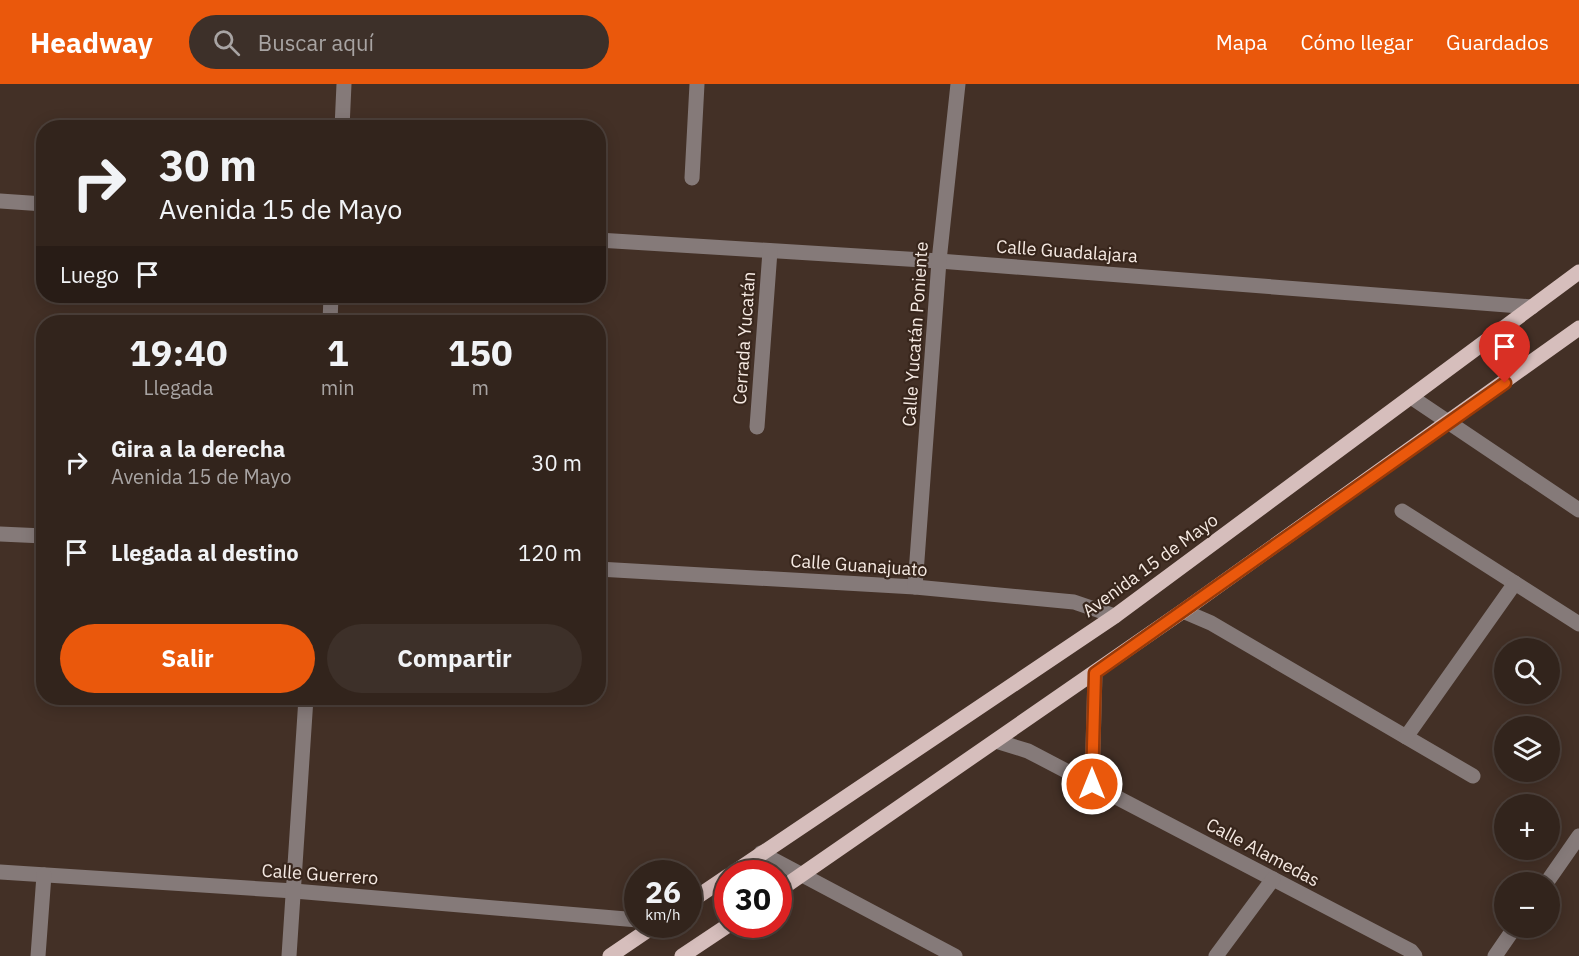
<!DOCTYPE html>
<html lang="es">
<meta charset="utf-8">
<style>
body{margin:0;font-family:"IBM Plex Sans",sans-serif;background:#3d3029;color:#f1f3f6;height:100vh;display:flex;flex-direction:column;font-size:22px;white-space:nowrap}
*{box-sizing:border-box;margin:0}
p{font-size:20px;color:#a8a4a3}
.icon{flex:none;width:33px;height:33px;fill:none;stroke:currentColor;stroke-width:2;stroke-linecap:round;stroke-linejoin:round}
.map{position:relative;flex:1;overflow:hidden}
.drawer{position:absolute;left:36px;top:231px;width:570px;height:390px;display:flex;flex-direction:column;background:#32241c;border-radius:24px;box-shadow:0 3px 15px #0003,0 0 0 2px #4d413b}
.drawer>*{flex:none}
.top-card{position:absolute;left:36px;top:36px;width:570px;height:183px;border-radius:24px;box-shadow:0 3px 15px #0003,0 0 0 2px #4d413b;background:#32241c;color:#f1f3f6;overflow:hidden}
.fabs{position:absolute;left:1494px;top:554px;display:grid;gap:12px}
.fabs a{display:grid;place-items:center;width:66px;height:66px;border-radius:50%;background:#32241c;box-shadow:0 3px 15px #0003,0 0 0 2px #4d413b;font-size:30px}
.speed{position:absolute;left:624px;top:776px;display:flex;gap:12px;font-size:30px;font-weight:700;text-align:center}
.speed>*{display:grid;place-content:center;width:78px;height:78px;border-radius:50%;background:#32241c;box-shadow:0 3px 15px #0003,0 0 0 2px #4d413b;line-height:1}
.speed small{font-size:15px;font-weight:400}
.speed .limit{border:9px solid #d22;background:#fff;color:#111}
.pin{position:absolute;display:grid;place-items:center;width:51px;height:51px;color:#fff;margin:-62px -26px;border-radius:50% 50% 50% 0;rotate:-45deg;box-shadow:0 0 6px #0007}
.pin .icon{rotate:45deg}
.me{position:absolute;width:66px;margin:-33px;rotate:0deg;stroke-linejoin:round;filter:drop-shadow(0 0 4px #0008)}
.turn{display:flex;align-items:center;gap:21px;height:126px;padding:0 24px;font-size:27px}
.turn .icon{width:78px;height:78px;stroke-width:2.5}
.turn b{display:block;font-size:42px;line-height:51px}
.then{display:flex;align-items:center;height:57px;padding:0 24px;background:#0003;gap:12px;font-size:22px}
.eta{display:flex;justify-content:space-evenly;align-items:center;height:102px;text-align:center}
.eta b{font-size:36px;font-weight:800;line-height:42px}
.button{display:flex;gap:12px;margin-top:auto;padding:12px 24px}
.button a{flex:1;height:69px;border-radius:36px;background:#ea580c;color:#fff;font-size:24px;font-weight:800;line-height:69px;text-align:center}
.button a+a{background:#3d3029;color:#f1f3f6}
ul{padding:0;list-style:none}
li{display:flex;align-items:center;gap:18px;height:90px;padding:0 24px}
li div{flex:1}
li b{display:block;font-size:22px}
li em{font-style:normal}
header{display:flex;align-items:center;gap:36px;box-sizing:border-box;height:84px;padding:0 30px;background:#ea580c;color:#fff}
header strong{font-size:28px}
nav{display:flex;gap:33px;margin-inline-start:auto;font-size:21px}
.search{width:420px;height:54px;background:#3d3029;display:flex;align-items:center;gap:15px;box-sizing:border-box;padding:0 21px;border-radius:33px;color:#a8a4a3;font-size:22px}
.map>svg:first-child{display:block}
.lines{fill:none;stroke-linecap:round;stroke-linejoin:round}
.minor{stroke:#857a79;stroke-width:15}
.major{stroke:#d6bebc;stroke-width:15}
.route-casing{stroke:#983908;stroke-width:15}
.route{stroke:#ea580c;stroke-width:10}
.labels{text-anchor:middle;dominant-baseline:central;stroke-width:4.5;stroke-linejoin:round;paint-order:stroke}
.street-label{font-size:18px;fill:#f6eae3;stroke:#38261c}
</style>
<header>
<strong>Headway</strong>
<div class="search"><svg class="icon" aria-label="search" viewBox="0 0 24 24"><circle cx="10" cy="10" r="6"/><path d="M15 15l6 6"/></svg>Buscar aquí</div>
<nav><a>Mapa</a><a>Cómo llegar</a><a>Guardados</a></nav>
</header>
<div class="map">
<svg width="1579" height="872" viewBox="0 0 1579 872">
<rect width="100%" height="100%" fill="#433026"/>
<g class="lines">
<g class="minor">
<polyline points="342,44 344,0"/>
<polyline points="692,94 697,0"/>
<polyline points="0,117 44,120"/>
<polyline points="598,156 939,177 1532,223"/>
<polyline points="330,238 331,212"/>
<polyline points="1411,313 1579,426"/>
<polyline points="757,343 770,167"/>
<polyline points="1402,427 1579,540"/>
<polyline points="0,450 44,452"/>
<polyline points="598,485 915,503 1074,518 1115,532"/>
<polyline points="915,503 939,177 958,0"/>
<polyline points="1183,527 1211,539 1473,692"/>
<polyline points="1406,653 1515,499"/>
<polyline points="996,657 1028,667 1411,867 1415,872"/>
<polyline points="1092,700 1095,589"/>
<polyline points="761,769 955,872"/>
<polyline points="0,788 294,807 638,836"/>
<polyline points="1547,798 1579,752"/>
<polyline points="38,872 44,791"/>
<polyline points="289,872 306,614"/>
<polyline points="1216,872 1273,795"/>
<polyline points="1495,872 1515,843"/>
</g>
<g class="major">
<polyline points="733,789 1115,532 1579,188"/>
<polyline points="778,807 1183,527 1579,244"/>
<polyline points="688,819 728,792"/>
<polyline points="610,872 657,840"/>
<polyline points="682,872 730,840"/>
</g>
</g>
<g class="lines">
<defs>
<polyline id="route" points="1092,700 1095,589 1505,299"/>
</defs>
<use href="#route" class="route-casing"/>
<use href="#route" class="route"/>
</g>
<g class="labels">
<g class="street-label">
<text transform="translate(1067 167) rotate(4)">Calle Guadalajara</text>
<text transform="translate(915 250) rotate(-86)">Calle Yucatán Poniente</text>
<text transform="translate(744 254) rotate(-86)">Cerrada Yucatán</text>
<text transform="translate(859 481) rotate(4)">Calle Guanajuato</text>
<text transform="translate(1150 481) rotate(-36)">Avenida 15 de Mayo</text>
<text transform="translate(1263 768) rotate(28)">Calle Alamedas</text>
<text transform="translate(320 790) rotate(4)">Calle Guerrero</text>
</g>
</g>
</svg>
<div class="fabs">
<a><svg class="icon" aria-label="search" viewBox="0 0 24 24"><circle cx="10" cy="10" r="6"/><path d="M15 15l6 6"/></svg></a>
<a><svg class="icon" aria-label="layers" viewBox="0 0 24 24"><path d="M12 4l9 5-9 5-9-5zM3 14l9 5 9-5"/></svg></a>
<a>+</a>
<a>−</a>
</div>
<div class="speed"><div>26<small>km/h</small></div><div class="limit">30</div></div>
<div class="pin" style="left:1505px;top:299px;background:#d93025"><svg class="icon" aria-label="arrive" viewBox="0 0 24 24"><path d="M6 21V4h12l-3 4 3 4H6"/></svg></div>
<svg class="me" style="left:1092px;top:700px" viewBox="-20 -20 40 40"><circle r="17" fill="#ea580c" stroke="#fff" stroke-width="3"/><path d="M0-11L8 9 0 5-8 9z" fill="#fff"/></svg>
<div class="top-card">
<div class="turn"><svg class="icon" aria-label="right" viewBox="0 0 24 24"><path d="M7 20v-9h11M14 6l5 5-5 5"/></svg><div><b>30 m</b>Avenida 15 de Mayo</div></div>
<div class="then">Luego<svg class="icon" aria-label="arrive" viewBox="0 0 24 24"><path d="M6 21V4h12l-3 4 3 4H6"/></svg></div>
</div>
<section class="drawer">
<div class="eta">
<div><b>19:40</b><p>Llegada</p></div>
<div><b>1</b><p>min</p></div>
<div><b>150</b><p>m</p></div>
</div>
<ul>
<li><svg class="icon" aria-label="right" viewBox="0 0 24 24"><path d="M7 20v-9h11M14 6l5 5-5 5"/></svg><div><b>Gira a la derecha</b><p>Avenida 15 de Mayo</p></div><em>30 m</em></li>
<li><svg class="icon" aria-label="arrive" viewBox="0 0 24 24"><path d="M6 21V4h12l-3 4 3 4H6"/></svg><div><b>Llegada al destino</b></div><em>120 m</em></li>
</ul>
<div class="button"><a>Salir</a><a>Compartir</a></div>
</section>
</div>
